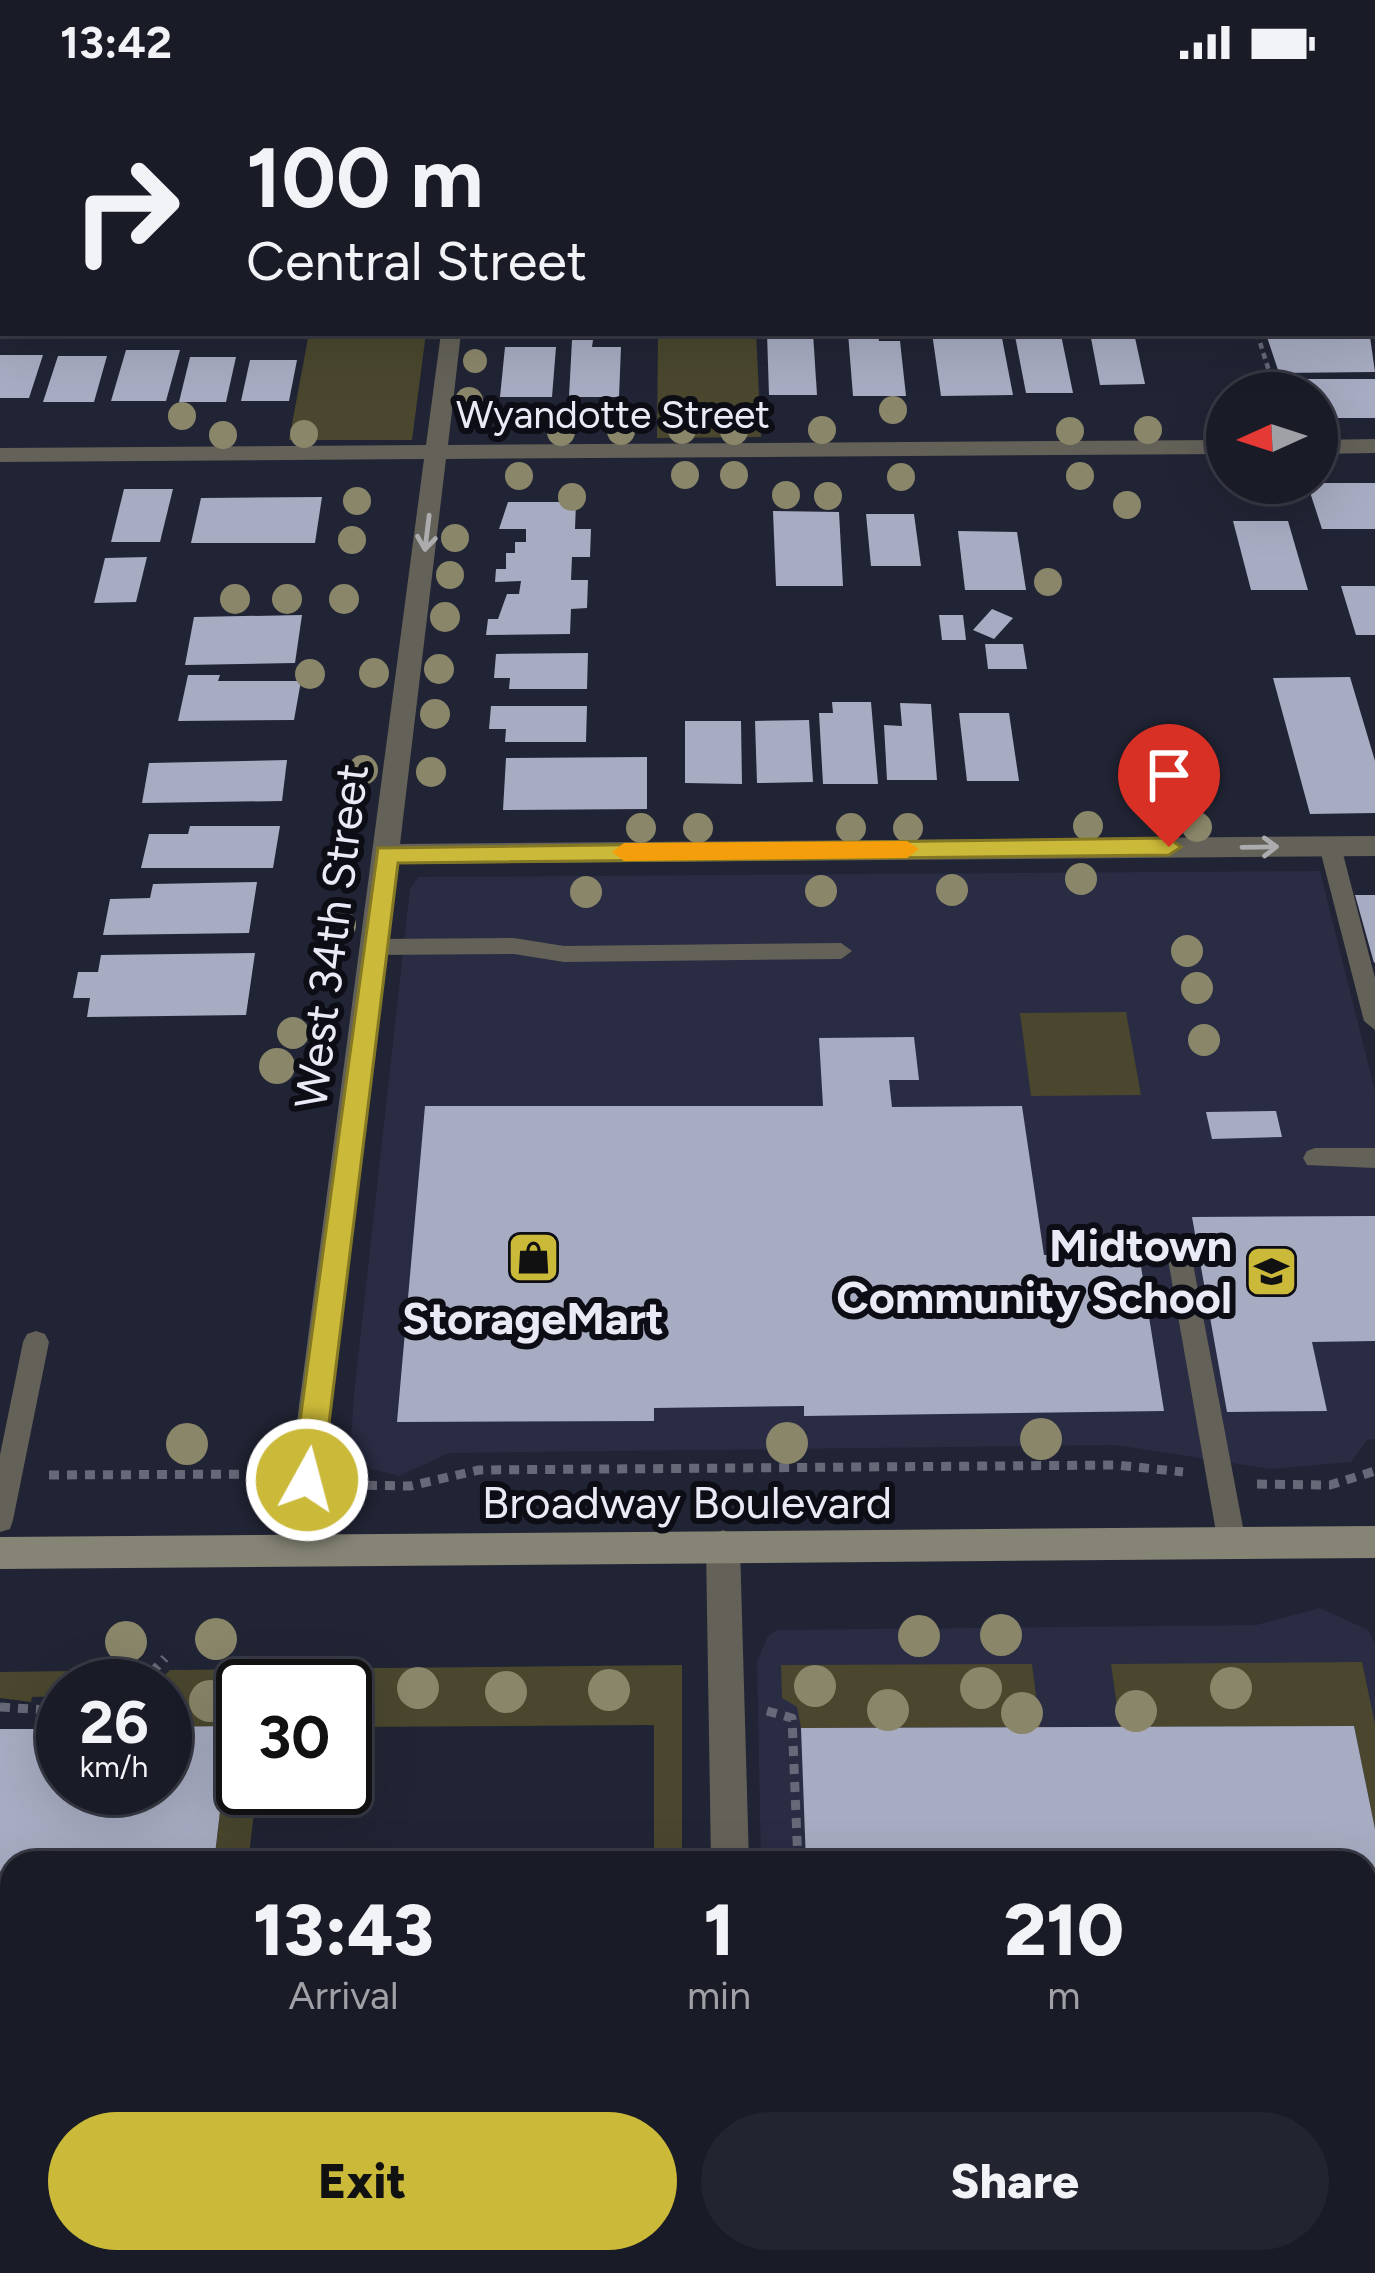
<!DOCTYPE html>
<style>
body{margin:0;font-family:Figtree,sans-serif;background:#22242f;color:#f1f3f6;height:100vh;display:flex;flex-direction:column;font-size:45px;white-space:nowrap}
*{box-sizing:border-box;margin:0}
p{font-size:39px;color:#9fa1a7}
.icon{flex:none;width:66px;height:66px;fill:none;stroke:currentColor;stroke-width:2;stroke-linecap:round;stroke-linejoin:round}
.map{position:relative;flex:1;overflow:hidden}
.panel{position:absolute;left:0px;top:1767px;width:1377px;height:423px;display:flex;flex-direction:column;background:#191b27;border-radius:36px 36px 0 0;box-shadow:0 12px 48px #0002,0 0 0 3px #373944}
.panel>*{flex:none}
.top-card{position:absolute;left:0px;top:0px;width:1377px;height:252px;box-shadow:0 12px 48px #0002,0 0 0 3px #373944;background:#191b27;color:#f1f3f6;overflow:hidden}
.needle{width:78px;rotate:267deg}
.controls{position:absolute;left:1206px;top:288px;display:grid;gap:24px}
.controls a{display:grid;place-items:center;width:132px;height:132px;border-radius:50%;background:#191b27;box-shadow:0 12px 48px #0002,0 0 0 3px #373944;font-size:60px}
.speed{position:absolute;left:36px;top:1575px;display:flex;gap:24px;font-size:60px;font-weight:700;text-align:center}
.speed>*{display:grid;place-content:center;width:156px;height:156px;border-radius:50%;background:#191b27;box-shadow:0 12px 48px #0002,0 0 0 3px #373944;line-height:1}
.speed small{font-size:30px;font-weight:400}
.speed .limit{border:6px solid #111;border-radius:18px;background:#fff;color:#111}
.pin{position:absolute;display:grid;place-items:center;width:102px;height:102px;color:#fff;margin:-123px -51px;border-radius:50% 50% 50% 0;rotate:-45deg;box-shadow:0 0 12px #0007}
.pin .icon{rotate:45deg}
.me{position:absolute;width:132px;margin:-66px;rotate:7deg;stroke-linejoin:round;filter:drop-shadow(0 0 9px #0008)}
.turn{display:flex;align-items:center;gap:42px;height:252px;padding:0 48px;font-size:54px}
.turn .icon{width:156px;height:156px;stroke-width:2.5}
.turn b{display:block;font-size:84px;line-height:102px}
.eta{display:flex;justify-content:space-evenly;align-items:center;height:204px;text-align:center}
.eta b{font-size:72px;font-weight:800;line-height:84px}
.cta{display:flex;gap:24px;margin-top:auto;padding:24px 48px}
.cta a{flex:1;height:138px;border-radius:72px;background:#cbb939;color:#111;font-size:48px;font-weight:800;line-height:138px;text-align:center}
.cta a+a{background:#22242f;color:#f1f3f6}
.status{display:flex;justify-content:space-between;align-items:center;height:84px;padding:0 60px;background:#191b27;direction:ltr}
.status svg{height:33px;fill:currentColor}
.map>svg:first-child{display:block}
.built{fill:#292c43}
.green{fill:#4a472e}
.building{fill:#a7acc2}
.lines{fill:none;stroke-linecap:round;stroke-linejoin:round}
.path-far1{stroke:#676978;stroke-width:4.5;stroke-dasharray:6 4.5;stroke-linecap:butt}
.path{stroke:#676978;stroke-width:9;stroke-dasharray:10 8;stroke-linecap:butt}
.service{fill:#636158;fill-rule:evenodd}
.minor{fill:#636158;fill-rule:evenodd}
.secondary{fill:#858475;fill-rule:evenodd}
.tree{fill:#8a866a}
.oneway{stroke:#acacaf}
.route{fill:#cbb939;stroke:#847825;stroke-width:3}
.slow{fill:#f59e0b}
.labels{text-anchor:middle;dominant-baseline:central;stroke-width:12;stroke-linejoin:round;paint-order:stroke}
.far-street-label{font-size:39px;fill:#e8eaf6;stroke:#0c0d15}
.street-label{font-size:45px;fill:#e8eaf6;stroke:#0c0d15}
.poi-label{font-size:45px;font-weight:bold;fill:#e8eaf6;stroke:#0c0d15;text-anchor:end}
</style>
<div class="status"><b>13:42</b><svg viewBox="0 0 49 12"><path d="M0 12V9h3v3zM5 12V6h3v6zM10 12V3h3v9zM15 12V0h3v12zM26 1h20v11H26zM47 4h2v5h-2z"/></svg></div>
<div class="map">
<svg width="1375" height="2189" viewBox="0 0 1375 2189">
<rect width="100%" height="100%" fill="#212434"/>
<g class="built">
<polygon points="1320,787 1375,1007 1375,1355 1367,1356 1351,1378 1270,1385 1116,1361 449,1369 399,1392 371,1385 357,1371 351,1353 354,1311 410,805 418,793"/>
<polygon points="1320,1524 1368,1546 1375,1560 1375,2189 771,2189 771,2178 1365,2178 1365,1779 761,1779 757,1577 768,1552 777,1546 1256,1541"/>
</g>
<g class="green">
<polygon points="309,249 426,249 412,356 289,356"/>
<polygon points="658,249 756,249 761,353 657,354"/>
<polygon points="1126,928 1141,1011 1031,1012 1020,929"/>
<polygon points="1362,1578 1375,1640 1375,1745 1354,1642 1120,1643 1111,1580"/>
<polygon points="1032,1580 1040,1643 801,1644 797,1623 782,1614 781,1581"/>
<polygon points="682,1581 682,1779 654,1779 654,1641 345,1643 345,1602 243,1602 243,1704 257,1704 248,1779 214,1779 230,1643 165,1643 165,1602 154,1602 170,1586"/>
<polygon points="143,1586 126,1602 63,1602 63,1612 32,1613 31,1618 0,1614 0,1588"/>
</g>
<g class="building">
<polygon points="767,249 813,249 817,311 769,311"/>
<polygon points="848,249 878,249 879,257 900,257 906,312 853,312"/>
<polygon points="932,249 1001,249 1013,311 941,312"/>
<polygon points="1090,249 1134,249 1145,300 1100,301"/>
<polygon points="1061,251 1073,309 1026,309 1015,252"/>
<polygon points="1267,253 1370,253 1375,288 1279,289"/>
<polygon points="572,256 593,256 592,263 621,263 619,313 569,313"/>
<polygon points="505,263 556,263 552,313 500,313"/>
<polygon points="126,266 180,266 166,317 111,317"/>
<polygon points="0,271 43,271 29,314 0,314"/>
<polygon points="58,272 107,272 94,318 43,318"/>
<polygon points="190,273 236,273 226,318 179,318"/>
<polygon points="250,276 297,276 289,317 241,317"/>
<polygon points="1281,295 1375,295 1375,334 1317,334 1317,309 1286,309"/>
<polygon points="1307,399 1375,399 1375,445 1322,445"/>
<polygon points="124,405 173,405 160,458 111,458"/>
<polygon points="322,413 315,459 191,459 201,414"/>
<polygon points="508,418 576,418 575,445 591,445 590,473 572,473 571,496 588,496 587,524 571,525 570,550 486,551 488,535 498,535 507,510 519,510 521,497 495,498 496,485 506,485 506,469 515,469 515,458 526,458 526,445 499,445"/>
<polygon points="773,427 839,428 843,502 776,502"/>
<polygon points="866,430 914,430 921,482 871,482"/>
<polygon points="1233,437 1288,437 1308,506 1251,506"/>
<polygon points="958,447 1017,448 1026,506 965,506"/>
<polygon points="147,473 136,518 94,519 105,474"/>
<polygon points="1341,502 1375,502 1375,551 1356,551"/>
<polygon points="992,525 1013,534 994,555 973,546"/>
<polygon points="302,531 295,579 185,581 194,533"/>
<polygon points="939,531 963,531 966,556 942,556"/>
<polygon points="985,560 1023,560 1027,585 988,585"/>
<polygon points="588,569 587,605 509,605 510,594 494,594 496,570"/>
<polygon points="188,591 220,591 218,597 301,597 294,636 178,637"/>
<polygon points="1350,593 1375,677 1375,729 1310,730 1273,594"/>
<polygon points="832,618 871,618 878,700 823,700 819,629 833,629"/>
<polygon points="900,619 931,620 937,696 887,696 884,641 902,642"/>
<polygon points="491,622 587,622 586,658 505,658 506,645 489,645"/>
<polygon points="959,629 1009,629 1019,697 967,697"/>
<polygon points="809,636 813,698 757,699 755,637"/>
<polygon points="685,637 741,637 742,700 685,699"/>
<polygon points="647,673 647,725 503,726 506,674"/>
<polygon points="287,676 282,717 142,719 149,679"/>
<polygon points="190,742 280,742 273,784 141,784 149,750 188,750"/>
<polygon points="257,798 249,849 103,851 110,815 150,814 153,800"/>
<polygon points="1355,811 1375,811 1375,878 1374,879"/>
<polygon points="255,869 246,931 87,933 90,914 73,914 78,888 98,888 101,871"/>
<polygon points="914,953 919,996 889,996 892,1023 1022,1022 1044,1171 1139,1170 1164,1327 804,1332 804,1322 654,1324 654,1337 397,1338 425,1022 823,1022 819,954"/>
<polygon points="1276,1027 1282,1053 1212,1055 1206,1028"/>
<polygon points="1375,1132 1375,1257 1312,1258 1327,1327 1227,1328 1192,1133"/>
<polygon points="230,1642 214,1779 12,1779 12,2142 0,2142 0,1645 63,1645 63,1704 165,1704 165,1643"/>
<polygon points="1354,1642 1375,1745 1375,2189 880,2189 887,2178 1365,2178 1365,1779 806,1779 801,1644"/>
</g>
<g class="lines">
<polyline class="path-far1" points="1257,249 1276,309"/>
<g class="path">
<polyline points="49,1391 268,1390"/>
<polyline points="1257,1400 1330,1401 1375,1387"/>
<polyline points="349,1401 410,1402 479,1386 1117,1381 1183,1388"/>
<polyline points="139,1602 165,1574"/>
<polyline points="0,1623 63,1627"/>
<polyline points="767,1627 792,1634 798,1779"/>
<polyline points="49,1645 52,1628"/>
<polyline points="0,2154 12,2154"/>
<polyline points="811,2178 811,2189"/>
<polyline points="188,2189 189,2178"/>
</g>
<g class="service">
<polygon points="1330,754 1341,762 1375,894 1375,946 1364,937 1319,762"/>
<polygon points="514,854 564,862 841,859 852,867 841,875 564,878 514,870 375,871 364,863 375,855"/>
<polygon points="1315,1064 1375,1064 1375,1084 1307,1081 1303,1074 1307,1067"/>
<polygon points="1178,1154 1187,1157 1190,1164 1246,1459 1242,1468 1232,1472 1222,1468 1218,1459 1166,1164 1169,1157"/>
<polygon points="36,1247 45,1250 49,1258 13,1436 10,1445 0,1448 0,1371 23,1258 27,1250"/>
</g>
<g class="minor">
<rect x="469" y="0" width="18" height="3"/>
<rect x="1374" y="65" width="1" height="12"/>
<rect x="0" y="75" width="3" height="12"/>
<polygon points="441,249 461,249 448,361 1227,356 1227,370 446,375 400,760 1375,752 1375,772 397,780 314,1466 309,1477 297,1482 285,1477 280,1466 424,375 0,378 0,364 426,361"/>
<polygon points="1375,355 1375,369 1317,370 1317,356"/>
<polygon points="723,1446 735,1451 740,1462 749,1779 711,1779 706,1462 711,1451"/>
<rect x="717" y="2178" width="42" height="11"/>
</g>
<polygon class="secondary" points="1375,1442 1375,1474 0,1485 0,1453"/>
</g>
<g class="tree">
<circle cx="475" cy="277" r="12"/>
<circle cx="469" cy="317" r="14"/>
<circle cx="893" cy="326" r="14"/>
<circle cx="182" cy="332" r="14"/>
<circle cx="682" cy="346" r="14"/>
<circle cx="822" cy="346" r="14"/>
<circle cx="1148" cy="346" r="14"/>
<circle cx="621" cy="347" r="14"/>
<circle cx="734" cy="347" r="14"/>
<circle cx="1070" cy="347" r="14"/>
<circle cx="561" cy="348" r="14"/>
<circle cx="304" cy="350" r="14"/>
<circle cx="223" cy="351" r="14"/>
<circle cx="685" cy="391" r="14"/>
<circle cx="734" cy="391" r="14"/>
<circle cx="519" cy="392" r="14"/>
<circle cx="1080" cy="392" r="14"/>
<circle cx="901" cy="393" r="14"/>
<circle cx="786" cy="411" r="14"/>
<circle cx="828" cy="412" r="14"/>
<circle cx="572" cy="413" r="14"/>
<circle cx="357" cy="417" r="14"/>
<circle cx="1127" cy="421" r="14"/>
<circle cx="455" cy="454" r="14"/>
<circle cx="352" cy="456" r="14"/>
<circle cx="450" cy="491" r="14"/>
<circle cx="1048" cy="498" r="14"/>
<circle cx="235" cy="515" r="15"/>
<circle cx="287" cy="515" r="15"/>
<circle cx="344" cy="515" r="15"/>
<circle cx="445" cy="533" r="15"/>
<circle cx="439" cy="585" r="15"/>
<circle cx="374" cy="589" r="15"/>
<circle cx="310" cy="590" r="15"/>
<circle cx="435" cy="630" r="15"/>
<circle cx="363" cy="686" r="15"/>
<circle cx="431" cy="688" r="15"/>
<circle cx="1088" cy="742" r="15"/>
<circle cx="1197" cy="743" r="15"/>
<circle cx="641" cy="744" r="15"/>
<circle cx="698" cy="744" r="15"/>
<circle cx="851" cy="744" r="15"/>
<circle cx="908" cy="744" r="15"/>
<circle cx="1081" cy="795" r="16"/>
<circle cx="952" cy="806" r="16"/>
<circle cx="821" cy="807" r="16"/>
<circle cx="586" cy="808" r="16"/>
<circle cx="340" cy="841" r="16"/>
<circle cx="1187" cy="867" r="16"/>
<circle cx="1197" cy="904" r="16"/>
<circle cx="293" cy="949" r="16"/>
<circle cx="1204" cy="956" r="16"/>
<circle cx="277" cy="982" r="18"/>
<circle cx="1041" cy="1355" r="21"/>
<circle cx="787" cy="1359" r="21"/>
<circle cx="187" cy="1360" r="21"/>
<circle cx="1001" cy="1551" r="21"/>
<circle cx="919" cy="1552" r="21"/>
<circle cx="216" cy="1555" r="21"/>
<circle cx="126" cy="1558" r="21"/>
<circle cx="815" cy="1602" r="21"/>
<circle cx="418" cy="1604" r="21"/>
<circle cx="981" cy="1604" r="21"/>
<circle cx="1231" cy="1604" r="21"/>
<circle cx="609" cy="1606" r="21"/>
<circle cx="506" cy="1608" r="21"/>
<circle cx="210" cy="1617" r="21"/>
<circle cx="888" cy="1626" r="21"/>
<circle cx="1136" cy="1627" r="21"/>
<circle cx="1022" cy="1629" r="21"/>
</g>
<defs><path id="oneway-shaft" d="M-6 0H5M1.5-3L5.5 0L1.5 3" fill="none" stroke-width="1.6" stroke-linecap="round" stroke-linejoin="round" transform="scale(3)"/></defs>
<g class="oneway">
<use href="#oneway-shaft" transform="translate(427 449) rotate(97)"/>
<use href="#oneway-shaft" transform="translate(1260 763) rotate(-1)"/>
</g>
<polygon class="route" points="1169,754 1181,763 1169,771 398,779 322,1396 318,1405 296,1405 292,1396 378,764"/>
<polygon class="slow" points="907,757 919,765 907,774 624,777 612,768 624,759"/>
<defs>
<symbol id="shop-square" viewBox="-11 -11 22 22"><rect x="-9" y="-9" width="18" height="18" rx="4" fill="#cbb939" stroke="#0c0d15"/><path d="M-5-2.5h2.3a2.7 3.5 0 0 1 5.4 0H5L5.5 6h-11ZM-1.5-2.5h3a1.5 2.3 0 0 0-3 0Z" fill="#111"/></symbol>
<symbol id="school-square" viewBox="-11 -11 22 22"><rect x="-9" y="-9" width="18" height="18" rx="4" fill="#cbb939" stroke="#0c0d15"/><path d="M0-5L7-2L0 1L-7-2ZM-4 1L0 2.5L4 1V4Q0 6-4 4Z" fill="#111"/></symbol>
</defs>
<g fill-rule="evenodd">
<use href="#shop-square" x="504" y="1144" width="59" height="59"/>
<use href="#school-square" x="1242" y="1158" width="59" height="59"/>
</g>
<g class="labels">
<g class="far-street-label">
<text x="613" y="330">Wyandotte Street</text>
</g>
<g class="street-label">
<text transform="translate(331 852) rotate(-83)">West 34th Street</text>
<text x="687" y="1418">Broadway Boulevard</text>
</g>
<g class="poi-label">
<text x="1232" y="1161">Midtown<tspan x="1232" dy="52">Community School</tspan></text>
<text x="533" y="1234" text-anchor="middle">StorageMart</text>
</g>
</g>
</svg>
<div class="controls">
<a><svg class="needle" viewBox="-14 -14 28 28"><path d="M0-13l5 13h-10z" fill="#e53935"/><path d="M0 13l5-13h-10z" fill="#9fa1a7"/></svg></a>
</div>
<div class="speed"><div>26<small>km/h</small></div><div class="limit">30</div></div>
<div class="pin" style="left:1169px;top:763px;background:#d93025"><svg class="icon" aria-label="arrive" viewBox="0 0 24 24"><path d="M6 21V4h12l-3 4 3 4H6"/></svg></div>
<svg class="me" style="left:307px;top:1396px" viewBox="-20 -20 40 40"><circle r="17" fill="#cbb939" stroke="#fff" stroke-width="3"/><path d="M0-11L8 9 0 5-8 9z" fill="#fff"/></svg>
<div class="top-card">
<div class="turn"><svg class="icon" aria-label="right" viewBox="0 0 24 24"><path d="M7 20v-9h11M14 6l5 5-5 5"/></svg><div><b>100 m</b>Central Street</div></div>
</div>
<section class="panel">
<div class="eta">
<div><b>13:43</b><p>Arrival</p></div>
<div><b>1</b><p>min</p></div>
<div><b>210</b><p>m</p></div>
</div>
<div class="cta"><a>Exit</a><a>Share</a></div>
</section>
</div>
